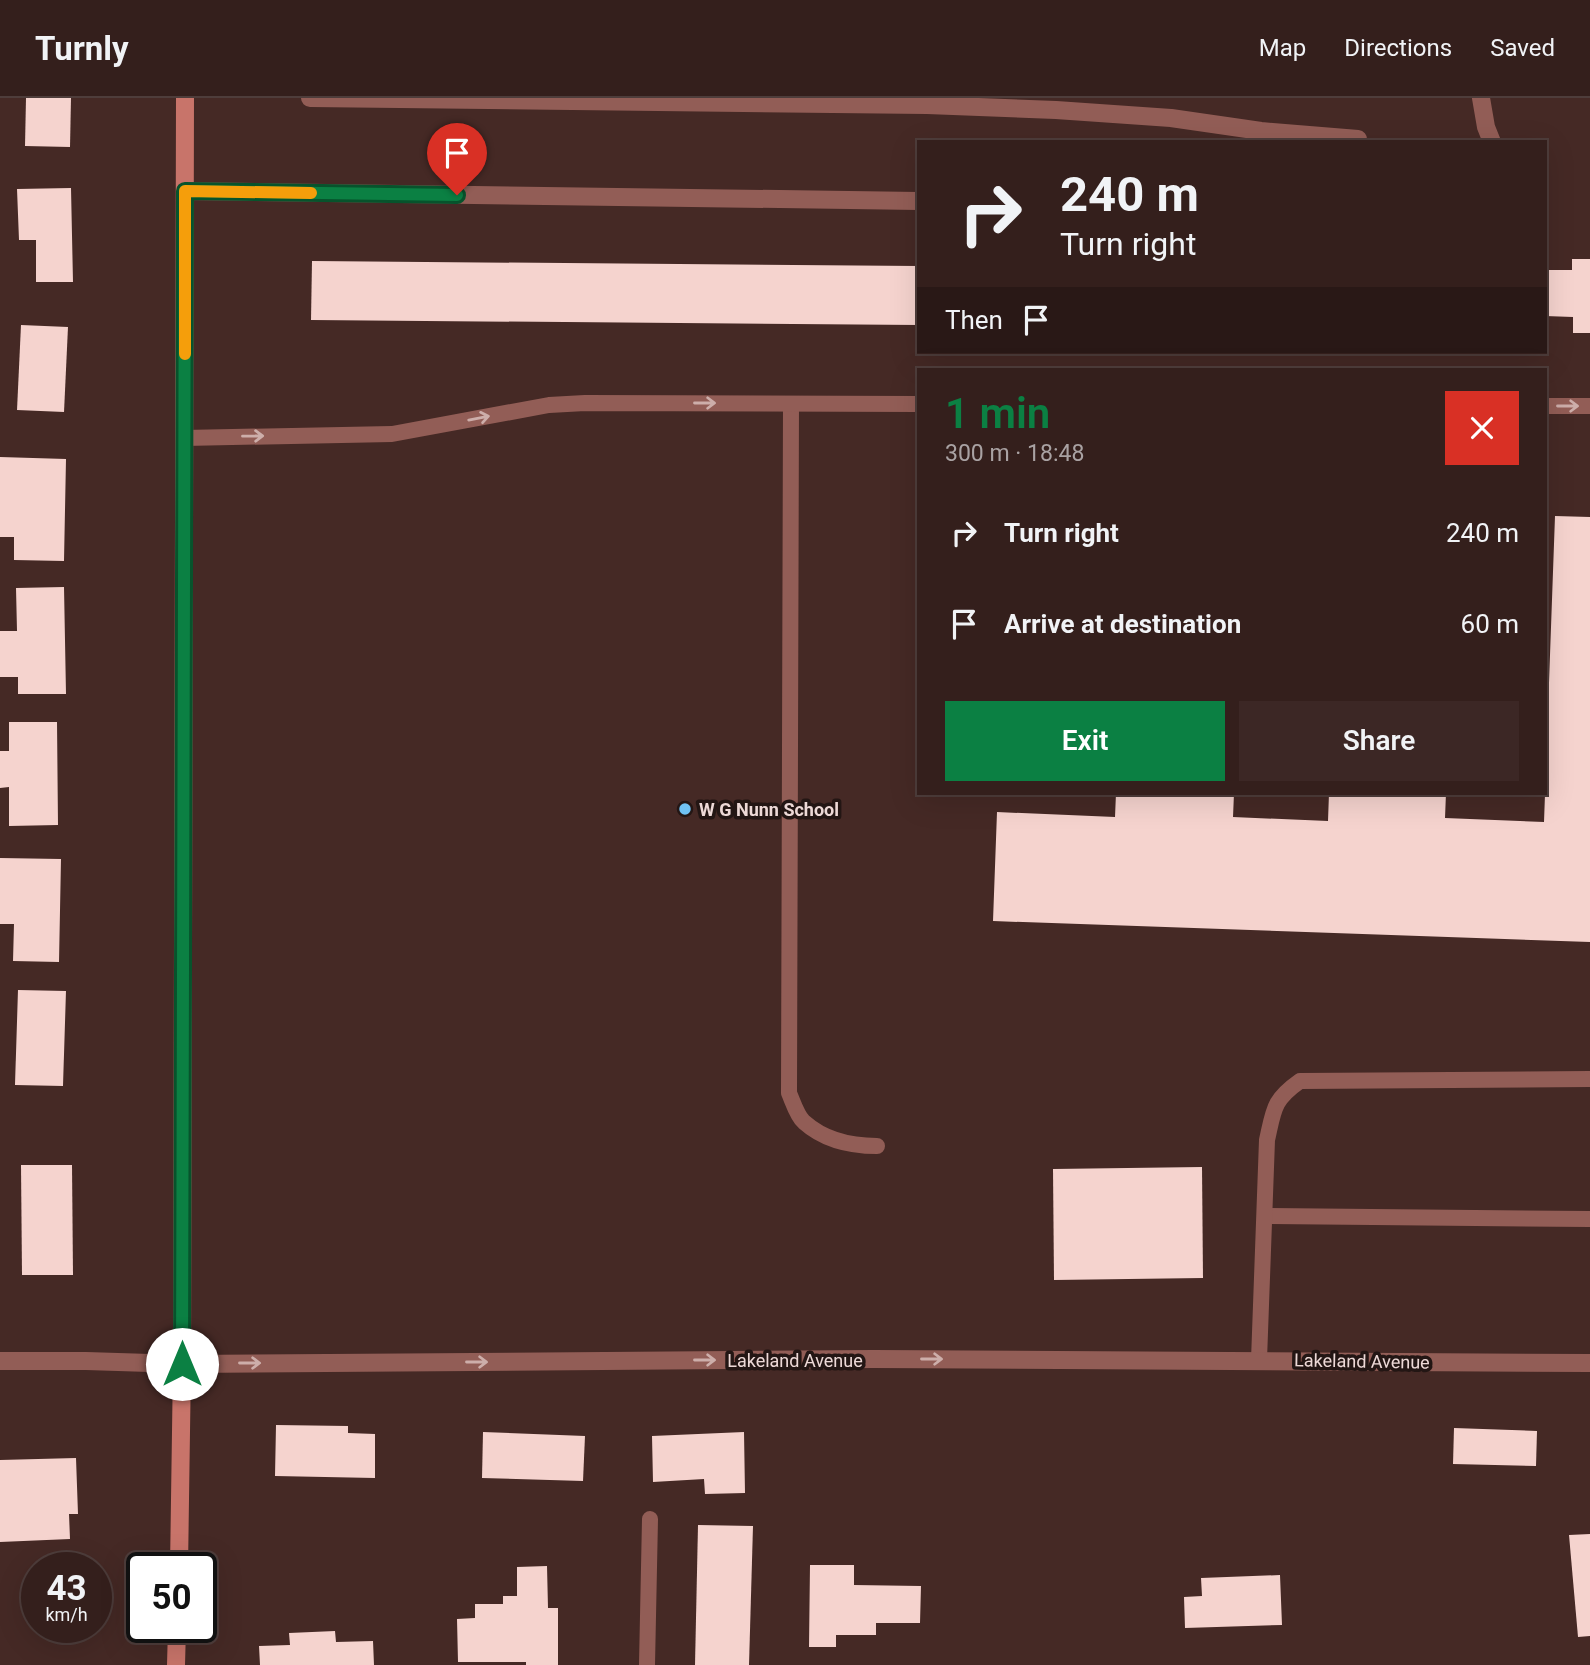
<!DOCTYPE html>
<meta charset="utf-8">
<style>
body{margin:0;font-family:Roboto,sans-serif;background:#3c2725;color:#f1f3f6;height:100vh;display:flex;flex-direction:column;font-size:26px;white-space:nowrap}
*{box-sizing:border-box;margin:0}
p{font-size:23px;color:#a9a2a3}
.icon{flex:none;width:38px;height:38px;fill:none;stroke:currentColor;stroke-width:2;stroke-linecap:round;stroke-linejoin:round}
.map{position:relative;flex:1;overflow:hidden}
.panel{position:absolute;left:917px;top:270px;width:630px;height:427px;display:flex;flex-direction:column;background:#341f1c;border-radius:0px;box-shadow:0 7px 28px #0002,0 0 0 2px #4e3d3b}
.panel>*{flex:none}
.top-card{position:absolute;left:917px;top:42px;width:630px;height:214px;border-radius:0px;box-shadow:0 7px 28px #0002,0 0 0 2px #4e3d3b;background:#341f1c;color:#f1f3f6;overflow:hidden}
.speed{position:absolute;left:21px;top:1454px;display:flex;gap:14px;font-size:35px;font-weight:700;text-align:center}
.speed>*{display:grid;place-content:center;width:91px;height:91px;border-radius:50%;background:#341f1c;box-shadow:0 7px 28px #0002,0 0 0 2px #4e3d3b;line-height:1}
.speed small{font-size:18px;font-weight:400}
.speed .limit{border:4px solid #111;border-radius:10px;background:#fff;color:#111}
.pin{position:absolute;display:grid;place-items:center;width:60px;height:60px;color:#fff;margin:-72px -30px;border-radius:50% 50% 50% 0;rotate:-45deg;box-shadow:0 0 7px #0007}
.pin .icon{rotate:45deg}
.me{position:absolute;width:77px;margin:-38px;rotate:0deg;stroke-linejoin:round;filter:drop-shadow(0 0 5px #0008)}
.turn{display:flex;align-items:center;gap:24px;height:147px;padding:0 28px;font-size:32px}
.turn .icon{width:91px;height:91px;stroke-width:2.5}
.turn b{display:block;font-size:49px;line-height:60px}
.then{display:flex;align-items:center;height:66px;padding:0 28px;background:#0003;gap:14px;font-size:26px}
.round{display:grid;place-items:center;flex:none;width:74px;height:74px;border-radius:0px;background:#3c2725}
.summary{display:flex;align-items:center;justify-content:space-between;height:119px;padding:0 28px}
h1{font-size:42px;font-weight:600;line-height:52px;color:#0b8043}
.button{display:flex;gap:14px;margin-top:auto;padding:14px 28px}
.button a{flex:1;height:80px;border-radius:0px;background:#0b8043;color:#fff;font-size:28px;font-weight:600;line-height:80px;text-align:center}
.button a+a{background:#3c2725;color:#f1f3f6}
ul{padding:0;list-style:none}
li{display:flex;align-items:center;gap:21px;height:91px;padding:0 28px}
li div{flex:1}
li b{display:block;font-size:26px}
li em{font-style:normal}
header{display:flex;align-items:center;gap:42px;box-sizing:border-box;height:98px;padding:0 35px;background:#341f1c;border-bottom:2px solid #4e3d3b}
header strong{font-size:33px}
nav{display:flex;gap:38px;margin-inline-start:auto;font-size:24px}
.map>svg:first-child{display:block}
.building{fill:#f5d3ce}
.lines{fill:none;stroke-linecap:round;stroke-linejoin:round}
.service{stroke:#925d56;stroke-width:16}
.minor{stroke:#925d56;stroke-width:18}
.secondary{stroke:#c8746a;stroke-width:18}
.oneway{stroke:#cdaeaa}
.route-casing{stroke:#07532c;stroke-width:18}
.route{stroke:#0b8043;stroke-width:12}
.slow{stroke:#f59e0b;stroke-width:12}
.poi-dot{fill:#70c2f4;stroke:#231614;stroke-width:2.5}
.labels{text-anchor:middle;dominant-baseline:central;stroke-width:7;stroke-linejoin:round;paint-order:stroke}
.poi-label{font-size:18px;font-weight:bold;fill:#edd9d7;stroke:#231614;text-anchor:start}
.street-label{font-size:18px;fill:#edd9d7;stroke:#231614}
</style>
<header>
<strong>Turnly</strong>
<nav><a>Map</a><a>Directions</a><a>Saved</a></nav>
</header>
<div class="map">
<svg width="1590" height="1567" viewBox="0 0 1590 1567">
<rect width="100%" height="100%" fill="#452925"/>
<g class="building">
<polygon points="26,0 71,0 70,49 25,48"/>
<polygon points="71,90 73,184 36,184 36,142 19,142 17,91"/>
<polygon points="1572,161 1590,161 1590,235 1573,235 1573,219 1545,218 1545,172 1572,172"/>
<polygon points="312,163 919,168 919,227 311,222"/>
<polygon points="21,227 68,229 64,314 17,312"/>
<polygon points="0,359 66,361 64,463 14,462 14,439 0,439"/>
<polygon points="1555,418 1590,419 1590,844 993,823 997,714 1115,719 1116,695 1234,695 1233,719 1328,723 1329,695 1446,695 1445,720 1544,724"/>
<polygon points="64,489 66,596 18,596 18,579 0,579 0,533 17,533 16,490"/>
<polygon points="9,624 57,624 58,727 9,728 9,689 0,690 0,653 9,653"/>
<polygon points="0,760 61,761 59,864 13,863 14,826 0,826"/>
<polygon points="18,892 66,893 63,988 15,987"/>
<polygon points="21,1067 72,1067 73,1177 22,1177"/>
<polygon points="1202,1069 1203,1180 1054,1182 1053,1071"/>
<polygon points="276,1327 348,1328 348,1335 375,1336 375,1380 275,1378"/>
<polygon points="1454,1330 1537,1333 1536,1368 1453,1366"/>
<polygon points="483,1334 585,1338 583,1383 482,1380"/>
<polygon points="744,1334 745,1395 705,1396 704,1381 653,1384 652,1338"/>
<polygon points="76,1360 78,1416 69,1416 70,1441 0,1444 0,1362"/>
<polygon points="698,1427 753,1428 749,1567 695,1567"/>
<polygon points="1590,1436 1590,1538 1578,1539 1569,1437"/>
<polygon points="810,1467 854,1467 854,1487 921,1488 920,1525 876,1525 876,1537 836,1537 836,1549 809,1549"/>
<polygon points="547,1468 548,1510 558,1510 558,1567 526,1567 526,1564 458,1564 457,1521 475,1520 475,1506 503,1506 503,1498 517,1498 517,1469"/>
<polygon points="1280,1477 1282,1527 1185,1530 1184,1499 1202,1498 1201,1480"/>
<polygon points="335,1533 336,1544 373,1543 374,1567 260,1567 259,1548 290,1547 289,1535"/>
</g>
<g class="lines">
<g class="service">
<path d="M791,306L789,995C793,1004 797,1018 804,1024C824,1042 852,1048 877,1048"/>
<polyline points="1545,308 1590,308"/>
<polyline points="184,340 392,336 549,307 585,305 919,306"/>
<polyline points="1265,1118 1590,1121"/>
<path d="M1259,1262L1267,1042C1274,1011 1273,1002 1300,983L1590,981"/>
<polyline points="647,1567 650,1421"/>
</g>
<g class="minor">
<polyline points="310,0 927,7 1056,12 1171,20 1261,33 1358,41"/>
<polyline points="1481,0 1486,29 1492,44"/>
<polyline points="185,93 919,103"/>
<polyline points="0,1263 86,1263 182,1266 873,1261 1590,1265"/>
</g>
<g class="secondary">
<polyline points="179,1470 182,1266 185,0"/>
<polyline points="176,1567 177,1530"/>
</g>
</g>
<defs><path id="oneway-shaft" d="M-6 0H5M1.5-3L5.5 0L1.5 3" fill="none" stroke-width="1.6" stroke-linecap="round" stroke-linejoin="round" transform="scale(1.75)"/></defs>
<g class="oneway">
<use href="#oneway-shaft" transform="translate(705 305)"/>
<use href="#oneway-shaft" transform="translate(1568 308)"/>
<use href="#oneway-shaft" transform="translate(479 320) rotate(-11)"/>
<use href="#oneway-shaft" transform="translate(253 338) rotate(-1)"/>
<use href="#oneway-shaft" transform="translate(932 1261)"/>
<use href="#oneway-shaft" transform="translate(705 1262)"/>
<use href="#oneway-shaft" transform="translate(477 1264)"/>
<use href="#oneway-shaft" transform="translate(250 1265)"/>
</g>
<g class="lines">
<defs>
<polyline id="route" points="182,1266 185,93 457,97"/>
</defs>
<use href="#route" class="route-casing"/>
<use href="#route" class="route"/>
<polyline class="slow" points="185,256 185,93 311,95"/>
</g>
<circle class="poi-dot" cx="685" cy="711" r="7"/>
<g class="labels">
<g class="poi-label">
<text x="699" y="711">W G Nunn School</text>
</g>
<g class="street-label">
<text x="795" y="1262">Lakeland Avenue</text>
<text transform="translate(1362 1263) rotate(1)">Lakeland Avenue</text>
</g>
</g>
</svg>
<div class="speed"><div>43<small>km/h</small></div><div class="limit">50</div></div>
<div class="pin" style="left:457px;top:97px;background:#d93025"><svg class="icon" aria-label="arrive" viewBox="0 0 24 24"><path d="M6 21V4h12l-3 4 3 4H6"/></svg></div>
<svg class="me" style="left:182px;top:1266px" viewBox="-20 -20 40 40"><circle r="19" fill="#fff"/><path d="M0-13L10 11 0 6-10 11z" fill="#0b8043"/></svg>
<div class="top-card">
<div class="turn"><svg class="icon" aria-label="right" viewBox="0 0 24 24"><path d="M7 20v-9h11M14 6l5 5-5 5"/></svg><div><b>240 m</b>Turn right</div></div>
<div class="then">Then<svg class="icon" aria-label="arrive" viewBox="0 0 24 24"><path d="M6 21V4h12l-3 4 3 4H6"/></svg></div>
</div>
<section class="panel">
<div class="summary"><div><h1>1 min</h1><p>300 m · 18:48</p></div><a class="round" style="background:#d93025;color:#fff"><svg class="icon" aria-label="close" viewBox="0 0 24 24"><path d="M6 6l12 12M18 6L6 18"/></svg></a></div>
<ul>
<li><svg class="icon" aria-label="right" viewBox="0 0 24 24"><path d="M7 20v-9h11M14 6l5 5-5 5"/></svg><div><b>Turn right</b></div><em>240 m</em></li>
<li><svg class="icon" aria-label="arrive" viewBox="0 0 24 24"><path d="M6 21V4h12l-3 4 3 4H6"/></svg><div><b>Arrive at destination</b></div><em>60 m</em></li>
</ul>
<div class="button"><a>Exit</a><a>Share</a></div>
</section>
</div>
